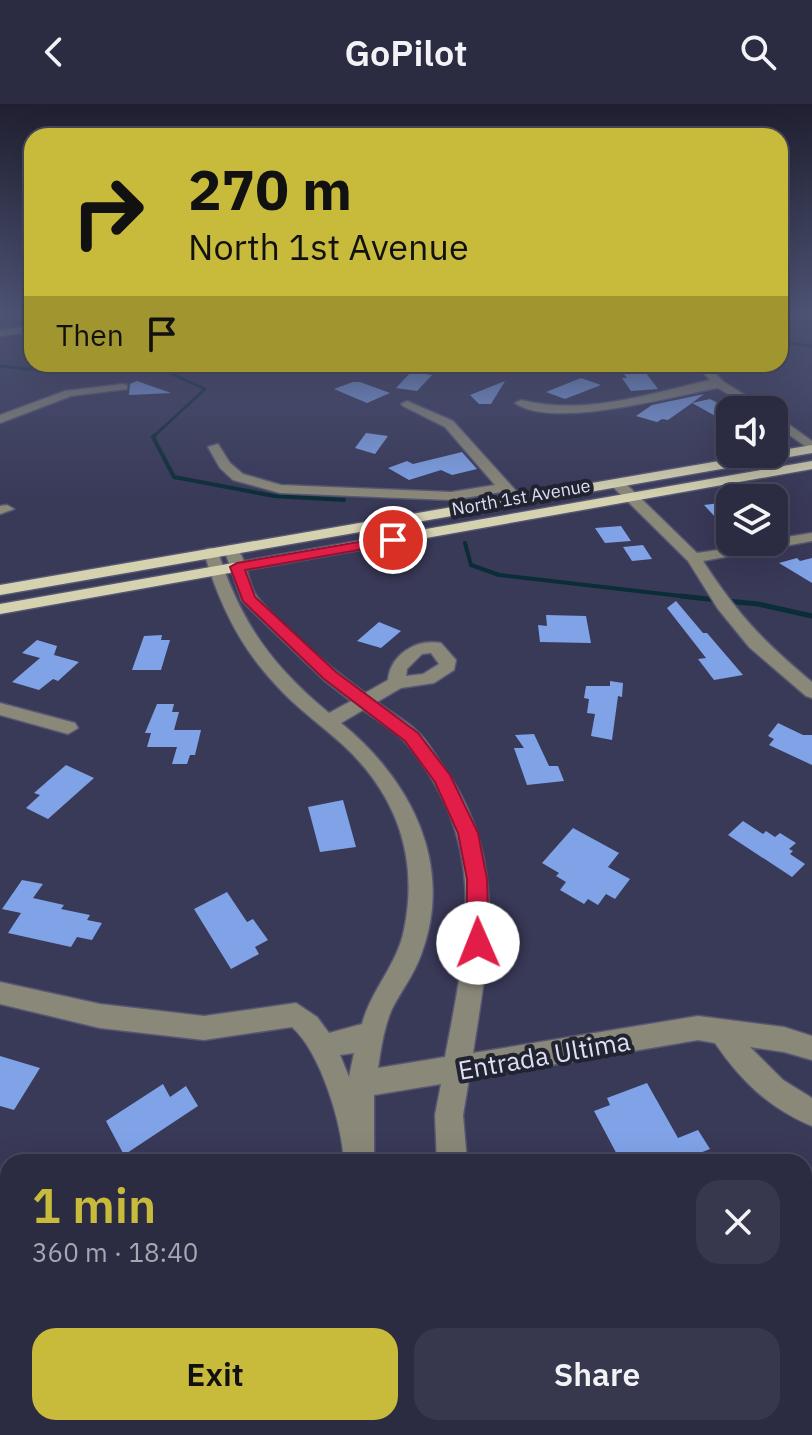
<!DOCTYPE html>
<meta charset="utf-8">
<style>
body{margin:0;font-family:"IBM Plex Sans",sans-serif;background:#37374d;color:#f1f3f6;height:100vh;display:flex;flex-direction:column;font-size:30px;white-space:nowrap}
*{box-sizing:border-box;margin:0}
p{font-size:26px;color:#a6a7b2}
.icon{flex:none;width:44px;height:44px;fill:none;stroke:currentColor;stroke-width:2;stroke-linecap:round;stroke-linejoin:round}
.map{position:relative;flex:1;overflow:hidden}
.details{position:absolute;left:0px;top:1050px;width:812px;height:282px;display:flex;flex-direction:column;background:#2b2b42;border-radius:24px 24px 0 0;box-shadow:0 8px 32px #0002,0 0 0 2px #47475b}
.details>*{flex:none}
.banner{position:absolute;left:24px;top:24px;width:764px;height:244px;border-radius:24px;box-shadow:0 8px 32px #0002,0 0 0 2px #47475b;background:#c8bb3b;color:#111;overflow:hidden}
.buttons{position:absolute;left:716px;top:292px;display:grid;gap:16px}
.buttons a{display:grid;place-items:center;width:72px;height:72px;border-radius:16px;background:#2b2b42;box-shadow:0 8px 32px #0002,0 0 0 2px #47475b;font-size:40px}
.pin{position:absolute;display:grid;place-items:center;width:68px;height:68px;color:#fff;margin:-34px;border:4px solid #fff;border-radius:50%;box-shadow:0 2px 8px #0007}
.me{position:absolute;width:88px;margin:-44px;rotate:359deg;stroke-linejoin:round;filter:drop-shadow(0 0 6px #0008)}
.turn{display:flex;align-items:center;gap:28px;height:168px;padding:0 32px;font-size:36px}
.turn .icon{width:104px;height:104px;stroke-width:2.5}
.turn b{display:block;font-size:56px;line-height:68px}
.then{display:flex;align-items:center;height:76px;padding:0 32px;background:#0003;gap:16px;font-size:30px}
.round{display:grid;place-items:center;flex:none;width:84px;height:84px;border-radius:24px;background:#37374d}
.overview{display:flex;align-items:center;justify-content:space-between;height:136px;padding:0 32px}
h1{font-size:48px;font-weight:600;line-height:60px;color:#c8bb3b}
.button{display:flex;gap:16px;margin-top:auto;padding:16px 32px}
.button a{flex:1;height:92px;border-radius:24px;background:#c8bb3b;color:#111;font-size:32px;font-weight:600;line-height:92px;text-align:center}
.button a+a{background:#37374d;color:#f1f3f6}
header{display:flex;justify-content:space-between;align-items:center;height:104px;padding:0 32px;background:#2b2b42;font-size:36px;font-weight:600}
.map>svg:first-child{display:block}
.lines{fill:none;stroke-linecap:round;stroke-linejoin:round}
.stream-far3{stroke:#0b2d37;stroke-width:3}
.stream-far2{stroke:#0b2d37;stroke-width:4}
.stream-far1{stroke:#0b2d37;stroke-width:5}
.stream{stroke:#0b2d37;stroke-width:8}
.building{fill:#80a3e8}
.minor-casing{stroke:#575774;stroke-width:3}
.major-casing{stroke:#575774;stroke-width:3}
.minor{fill:#8a8878;fill-rule:evenodd}
.major{fill:#d5d2b0;fill-rule:evenodd}
.route{fill:#e11d48;stroke:#92132f;stroke-width:2}
.labels{text-anchor:middle;dominant-baseline:central;stroke-width:8;stroke-linejoin:round;paint-order:stroke}
.far-street-label{font-size:18px;fill:#dedff3;stroke:#222331}
.near-street-label{font-size:26px;fill:#dedff3;stroke:#222331}
</style>
<header><svg class="icon" aria-label="back" viewBox="0 0 24 24"><path d="M15 5l-7 7 7 7"/></svg>GoPilot<svg class="icon" aria-label="search" viewBox="0 0 24 24"><circle cx="10" cy="10" r="6"/><path d="M15 15l6 6"/></svg></header>
<div class="map">
<svg width="812" height="1331" viewBox="0 0 812 1331">
<rect width="100%" height="100%" fill="#393958"/>
<g class="lines">
<g class="stream-far3">
<polyline points="780,238 812,242"/>
<polyline points="150,260 205,285 153,333"/>
<polyline points="0,262 28,265 90,260"/>
</g>
<g class="stream-far2">
<polyline points="155,331 153,333 174,373 274,392 344,396"/>
<polyline points="465,439 471,461 499,471 698,494"/>
</g>
<g class="stream-far1">
<polyline points="681,492 717,496"/>
<polyline points="727,497 758,500 812,512"/>
</g>
<polyline class="stream" points="0,1119 8,1120"/>
</g>
<g class="building">
<polygon points="411,268 432,271 417,287 396,284"/>
<polygon points="646,269 658,285 631,287 622,274 627,274 624,270"/>
<polygon points="581,274 601,281 565,295 546,288"/>
<polygon points="137,277 171,289 129,291 130,280"/>
<polygon points="505,277 491,300 479,300 470,291"/>
<polygon points="353,278 360,278 390,289 367,299 334,285"/>
<polygon points="704,290 692,299 710,295 731,306 730,311 719,314 692,299 668,316 662,315 657,318 636,312 652,301"/>
<polygon points="366,329 388,332 375,350 355,344"/>
<polygon points="462,348 477,365 452,371 441,366 409,376 388,364 407,357 413,360"/>
<polygon points="720,399 730,409 730,429 704,401"/>
<polygon points="621,422 631,437 605,439 595,424"/>
<polygon points="643,441 652,455 632,457 623,443"/>
<polygon points="797,454 800,457 812,454 812,479 779,459"/>
<polygon points="676,497 703,529 707,529 743,571 714,576 698,555 706,554 667,504"/>
<polygon points="546,511 586,512 591,539 540,538 538,521 547,522"/>
<polygon points="379,518 401,527 381,544 357,537"/>
<polygon points="162,531 161,536 170,536 161,566 132,566 144,532"/>
<polygon points="37,536 57,542 54,551 79,558 58,577 53,575 39,586 12,578 40,554 22,549"/>
<polygon points="610,577 623,579 622,593 618,592 612,636 591,632 595,610 587,609 589,595 584,594 586,582 610,582"/>
<polygon points="157,600 174,600 172,608 179,608 174,626 201,626 195,651 190,651 187,660 172,660 177,643 147,643 151,629 145,629"/>
<polygon points="778,619 803,631 812,631 812,661 769,641 774,635 768,632"/>
<polygon points="534,630 549,662 558,662 564,677 527,681 514,644 524,644 515,631"/>
<polygon points="66,661 94,674 48,715 26,704 40,691 34,689"/>
<polygon points="343,696 356,743 320,748 308,703"/>
<polygon points="743,717 763,730 766,727 775,733 780,729 796,739 789,745 793,747 790,750 805,760 792,773 728,731"/>
<polygon points="573,724 619,749 608,763 630,775 615,795 606,790 598,801 588,795 584,800 560,786 566,778 556,772 559,769 542,759"/>
<polygon points="22,776 43,780 33,794 64,801 61,805 90,811 87,816 102,819 92,836 77,833 71,843 8,829 21,809 2,805"/>
<polygon points="227,788 247,818 253,815 268,836 255,843 259,850 231,865 194,805"/>
<polygon points="0,952 40,964 14,1006 0,1002"/>
<polygon points="647,979 678,1034 698,1026 710,1045 677,1058 621,1058 594,1007 610,1001 607,994"/>
<polygon points="163,980 170,993 186,982 198,1002 124,1051 106,1017"/>
</g>
<g class="lines">
<defs>
<g id="minor">
<polygon points="32,222 32,228 0,232 0,226"/>
<path d="M695,260H706L724,278L769,306H755L718,284C672,292 553,326 515,299L521,296C583,312 649,290 710,276Z"/>
<polygon points="123,280 127,281 127,285 71,292 0,319 0,311 65,287"/>
<polygon points="407,297 453,317 517,388 517,394 507,394 502,388 451,396 280,389 233,376 220,364 208,343 218,340 230,359 243,370 281,381 451,388 495,381 445,323 403,302 401,300"/>
<polygon points="774,310 812,337 812,347 774,320"/>
<path d="M612,376H622L697,449L774,438V435L812,429V437L703,457C738,511 763,537 812,578V594L806,592L749,543L718,505L688,457L612,382Z"/>
<polygon points="0,402 7,401 14,405 0,410"/>
<path d="M231,441C248,447 246,481 258,494C285,527 331,564 365,589L388,576C390,551 416,534 441,539L456,556L454,566L434,579L401,584L377,598C390,608 405,616 417,627C427,636 435,650 442,661C509,752 489,845 473,949L698,912L784,923L812,932V956L784,948L750,943L783,976L812,994V1022C769,1004 741,977 715,939L698,936L469,975L463,1011L467,1058H437L435,1011L441,980L374,991V1058H344C342,1020 321,949 292,923L204,936L100,924L0,900V878L100,900L204,912L296,899L317,913L329,929L362,920C371,886 397,861 404,826C419,754 397,691 343,641C320,620 295,603 275,580C239,542 218,497 204,448L206,445L211,444L218,448C241,519 272,562 329,609L351,597L324,576L242,497L224,445ZM431,549L439,560L423,570L406,572L407,565L422,550ZM363,606C377,616 396,627 407,640C491,741 467,836 445,953L378,964C381,945 384,923 392,905C401,887 414,871 421,851C455,761 411,676 341,619ZM354,949L349,973L340,951Z"/>
<polygon points="0,599 75,619 78,624 68,630 0,611"/>
<polygon points="398,1324 434,1324 436,1331 400,1331"/>
<polygon points="499,1324 535,1324 538,1331 502,1331"/>
</g>
<g id="major">
<polygon points="812,341 812,349 0,491 0,481"/>
<polygon points="812,357 812,365 0,510 0,500"/>
</g>
</defs>
<use href="#minor" class="minor-casing"/>
<use href="#major" class="major-casing"/>
<use href="#minor" class="minor"/>
<use href="#major" class="major"/>
</g>
<linearGradient id="sky" x2="0" y2="1"><stop stop-color="#1f1f30"/><stop offset="0.53" stop-color="#4e5475"/><stop offset="1" stop-color="#4e5475" stop-opacity="0"/></linearGradient>
<rect width="812" height="395" fill="url(#sky)"/>
<polygon class="route" points="393,432 398,433 398,439 245,466 255,493 336,568 418,629 450,671 478,729 487,775 489,839 486,846 478,848 470,846 467,839 467,775 458,729 435,678 405,637 324,575 243,497 230,463 237,459"/>
<g class="labels">
<g class="far-street-label">
<text transform="translate(521 393) rotate(-10)">North 1st Avenue</text>
</g>
<g class="near-street-label">
<text transform="translate(544 951) rotate(-10)">Entrada Ultima</text>
</g>
</g>
</svg>
<div class="buttons">
<a><svg class="icon" aria-label="sound" viewBox="0 0 24 24"><path d="M4 9h4l5-4v14l-5-4H4zM17 9q2 3 0 6"/></svg></a>
<a><svg class="icon" aria-label="layers" viewBox="0 0 24 24"><path d="M12 4l9 5-9 5-9-5zM3 14l9 5 9-5"/></svg></a>
</div>
<div class="pin" style="left:393px;top:436px;background:#d93025"><svg class="icon" aria-label="arrive" viewBox="0 0 24 24"><path d="M6 21V4h12l-3 4 3 4H6"/></svg></div>
<svg class="me" style="left:478px;top:839px" viewBox="-20 -20 40 40"><circle r="19" fill="#fff"/><path d="M0-13L10 11 0 6-10 11z" fill="#e11d48"/></svg>
<div class="banner">
<div class="turn"><svg class="icon" aria-label="right" viewBox="0 0 24 24"><path d="M7 20v-9h11M14 6l5 5-5 5"/></svg><div><b>270 m</b>North 1st Avenue</div></div>
<div class="then">Then<svg class="icon" aria-label="arrive" viewBox="0 0 24 24"><path d="M6 21V4h12l-3 4 3 4H6"/></svg></div>
</div>
<section class="details">
<div class="overview"><div><h1>1 min</h1><p>360 m · 18:40</p></div><a class="round"><svg class="icon" aria-label="close" viewBox="0 0 24 24"><path d="M6 6l12 12M18 6L6 18"/></svg></a></div>
<div class="button"><a>Exit</a><a>Share</a></div>
</section>
</div>
